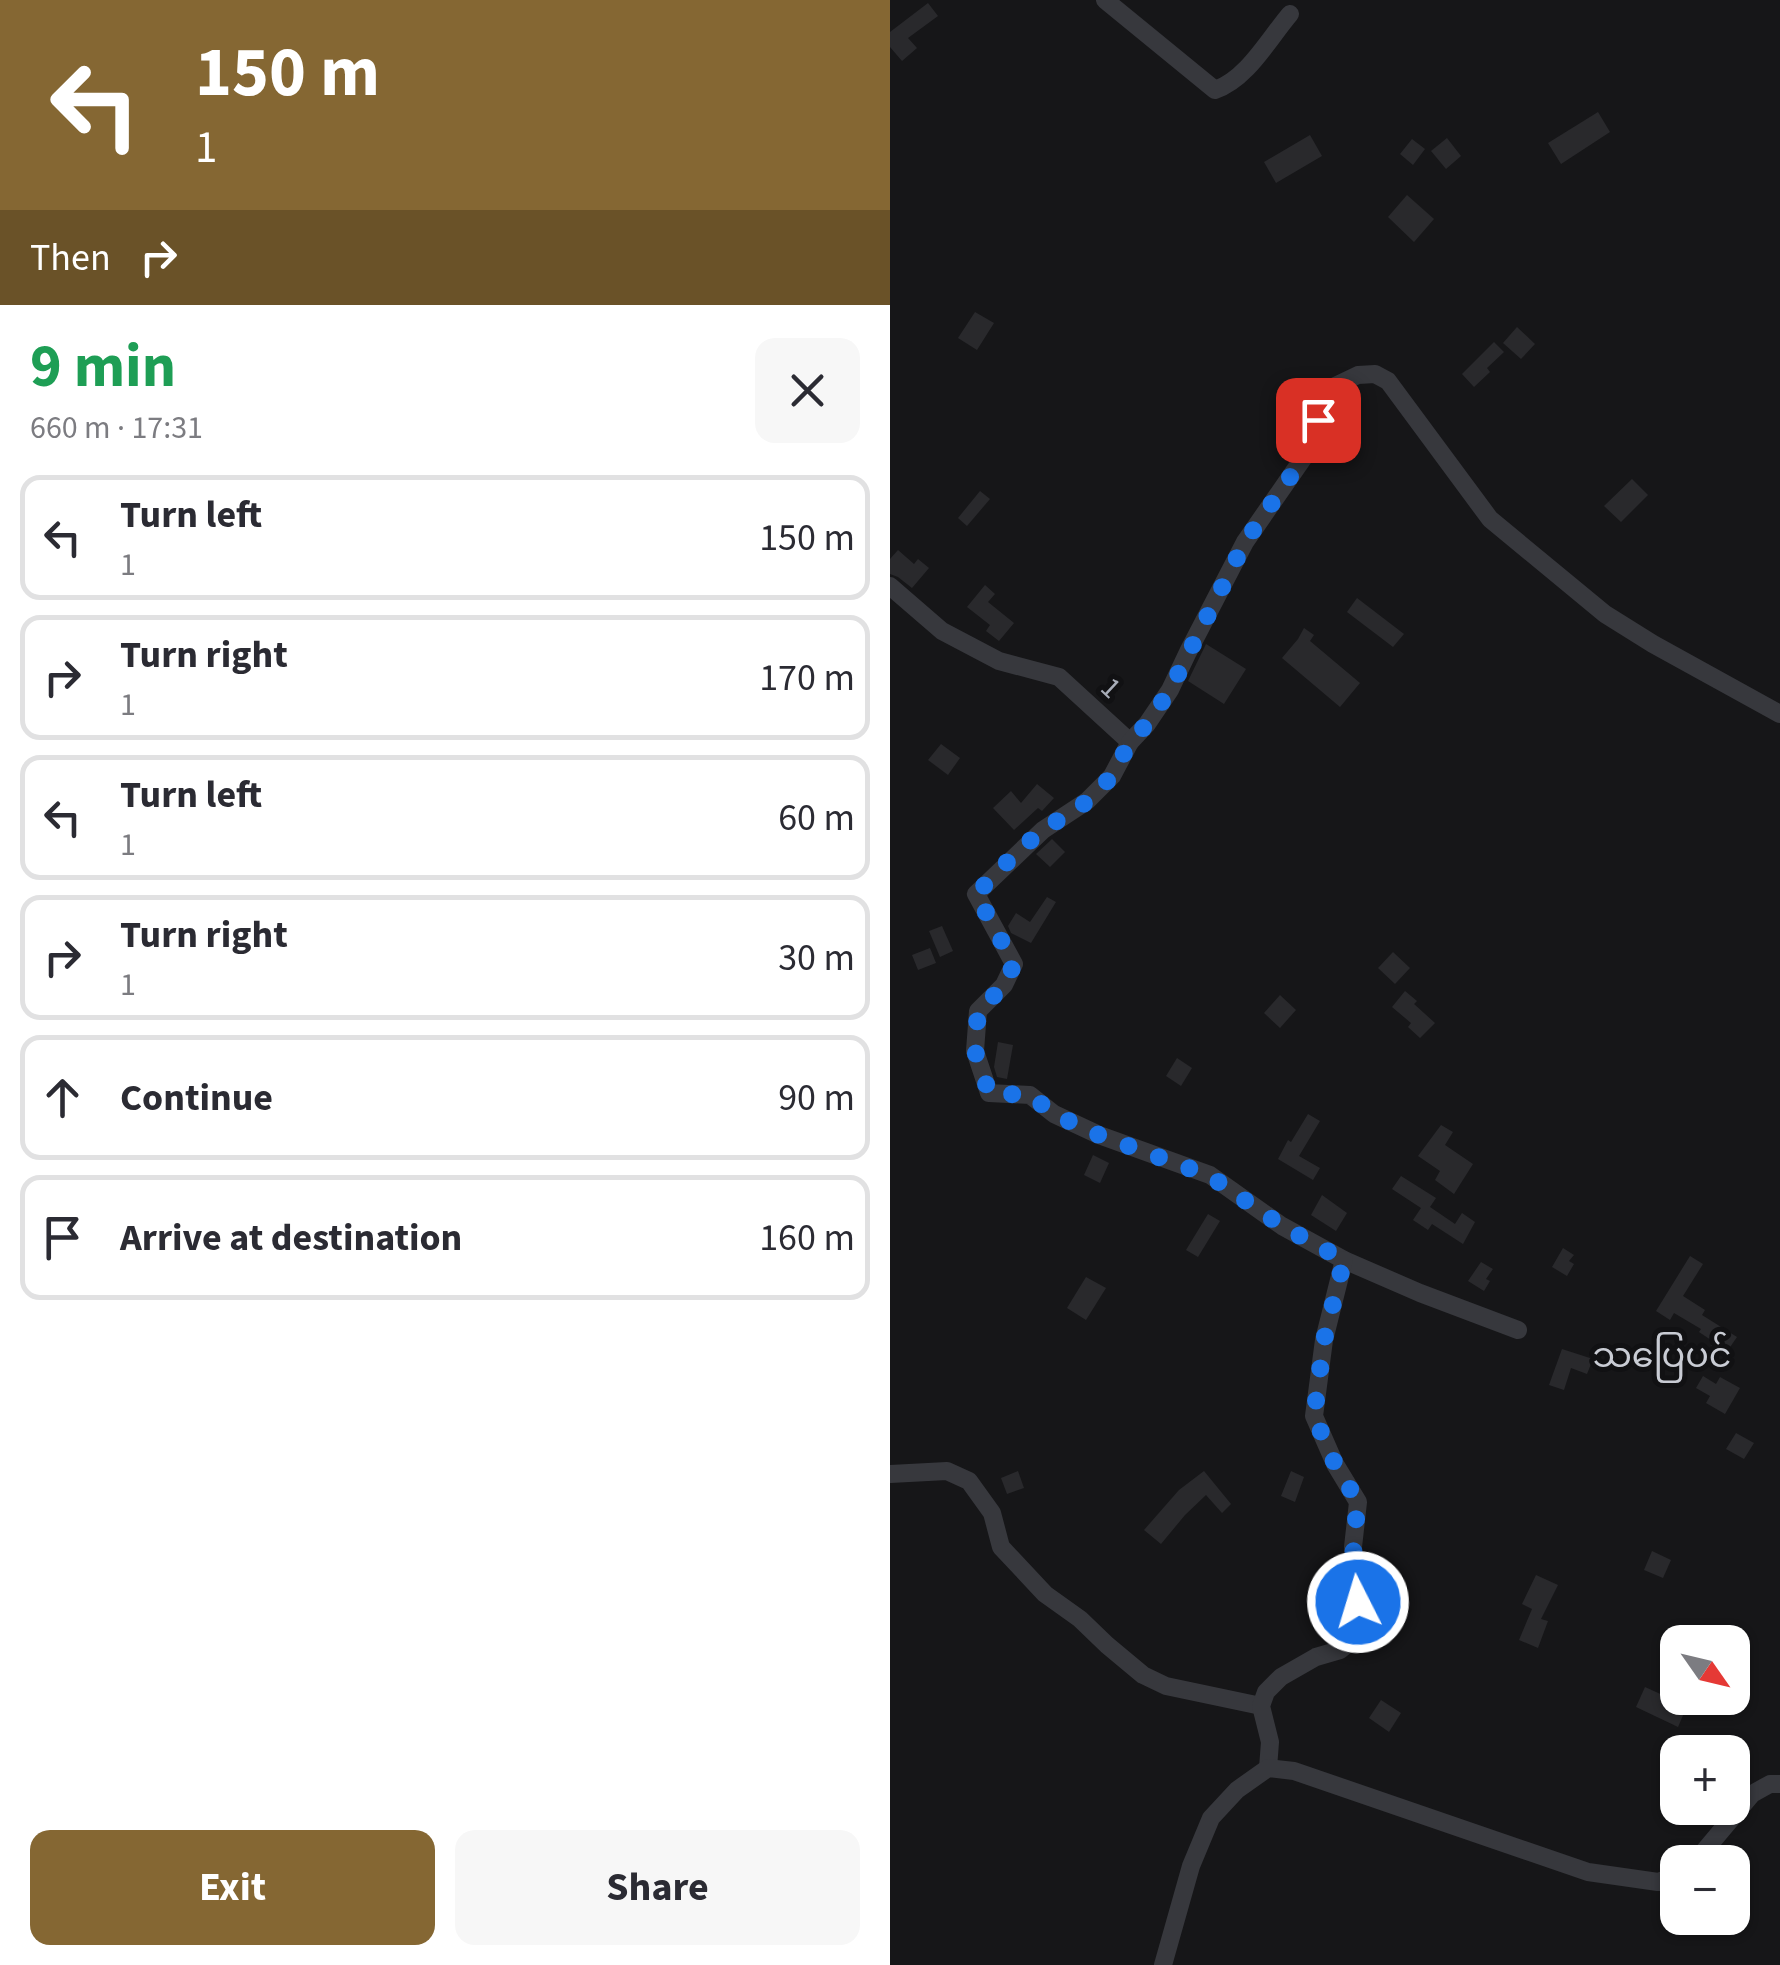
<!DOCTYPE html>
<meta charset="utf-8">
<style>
body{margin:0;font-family:"Source Sans 3","Noto Sans Myanmar",sans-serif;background:#f7f7f7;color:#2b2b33;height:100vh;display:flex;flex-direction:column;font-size:38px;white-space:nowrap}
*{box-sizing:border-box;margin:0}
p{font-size:32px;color:#7c7c81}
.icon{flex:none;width:55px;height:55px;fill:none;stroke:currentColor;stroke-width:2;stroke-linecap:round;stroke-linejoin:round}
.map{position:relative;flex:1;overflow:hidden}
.details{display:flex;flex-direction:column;background:#fff;width:890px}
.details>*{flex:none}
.guide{background:#856733;color:#fff;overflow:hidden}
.needle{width:65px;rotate:124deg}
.buttons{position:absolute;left:770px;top:1625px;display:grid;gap:20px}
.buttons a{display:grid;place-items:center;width:90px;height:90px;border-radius:20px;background:#fff;box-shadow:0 2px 8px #0004;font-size:50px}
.pin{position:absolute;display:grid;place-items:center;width:85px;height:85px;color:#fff;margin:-42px;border-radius:20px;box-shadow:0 5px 15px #0006}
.me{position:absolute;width:110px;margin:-55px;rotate:355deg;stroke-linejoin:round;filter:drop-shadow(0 0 8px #0008)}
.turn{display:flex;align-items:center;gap:35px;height:210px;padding:0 30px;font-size:45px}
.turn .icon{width:130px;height:130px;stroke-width:2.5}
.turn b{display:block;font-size:70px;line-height:85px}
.then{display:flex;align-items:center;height:95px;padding:0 30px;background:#0003;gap:20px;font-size:38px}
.round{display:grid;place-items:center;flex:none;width:105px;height:105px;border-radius:20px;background:#f7f7f7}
.summary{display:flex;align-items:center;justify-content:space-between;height:170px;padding:0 30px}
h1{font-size:60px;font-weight:700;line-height:75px;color:#1e9e55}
.cta{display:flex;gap:20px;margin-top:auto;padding:20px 30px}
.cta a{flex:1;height:115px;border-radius:20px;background:#856733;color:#fff;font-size:40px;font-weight:700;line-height:115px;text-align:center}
.cta a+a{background:#f7f7f7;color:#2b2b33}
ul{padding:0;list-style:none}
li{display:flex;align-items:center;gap:30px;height:125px;margin:0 20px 15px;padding:0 10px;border:5px solid #e1e1e2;border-radius:20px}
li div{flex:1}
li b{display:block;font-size:38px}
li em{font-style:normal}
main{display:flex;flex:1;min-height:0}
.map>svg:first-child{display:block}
.building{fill:#29292c}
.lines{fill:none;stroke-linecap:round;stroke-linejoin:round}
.minor{stroke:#37383d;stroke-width:18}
.route{stroke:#1a73e8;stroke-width:18;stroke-dasharray:0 32.4}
.labels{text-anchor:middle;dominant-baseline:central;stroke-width:10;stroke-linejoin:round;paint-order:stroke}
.street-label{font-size:30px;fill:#a8adb8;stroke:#111113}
.quarter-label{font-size:35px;fill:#c9ccd4;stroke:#111113}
</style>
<main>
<section class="details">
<div class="guide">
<div class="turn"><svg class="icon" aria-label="left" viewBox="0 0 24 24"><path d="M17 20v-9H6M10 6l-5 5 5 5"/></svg><div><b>150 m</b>1</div></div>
<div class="then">Then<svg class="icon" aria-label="right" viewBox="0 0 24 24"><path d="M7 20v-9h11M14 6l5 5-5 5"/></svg></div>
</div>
<div class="summary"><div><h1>9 min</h1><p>660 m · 17:31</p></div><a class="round"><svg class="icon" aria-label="close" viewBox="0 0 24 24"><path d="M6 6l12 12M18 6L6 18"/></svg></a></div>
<ul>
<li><svg class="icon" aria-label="left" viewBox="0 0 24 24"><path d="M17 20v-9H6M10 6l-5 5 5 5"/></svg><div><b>Turn left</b><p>1</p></div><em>150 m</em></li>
<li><svg class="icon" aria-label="right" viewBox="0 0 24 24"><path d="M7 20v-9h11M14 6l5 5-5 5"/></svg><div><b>Turn right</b><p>1</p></div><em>170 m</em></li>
<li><svg class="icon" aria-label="left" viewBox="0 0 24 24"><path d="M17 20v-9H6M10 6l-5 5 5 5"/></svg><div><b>Turn left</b><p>1</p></div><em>60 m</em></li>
<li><svg class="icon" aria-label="right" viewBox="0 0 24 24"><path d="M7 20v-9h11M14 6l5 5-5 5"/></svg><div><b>Turn right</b><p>1</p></div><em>30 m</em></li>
<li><svg class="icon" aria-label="ahead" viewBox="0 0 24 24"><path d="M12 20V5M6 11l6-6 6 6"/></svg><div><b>Continue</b></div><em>90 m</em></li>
<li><svg class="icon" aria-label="arrive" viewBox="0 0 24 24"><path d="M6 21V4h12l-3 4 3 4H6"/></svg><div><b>Arrive at destination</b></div><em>160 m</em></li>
</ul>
<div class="cta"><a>Exit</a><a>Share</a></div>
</section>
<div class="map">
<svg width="890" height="1965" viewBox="0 0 890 1965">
<rect width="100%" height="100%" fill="#161618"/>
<g class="building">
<polygon points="38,3 48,16 18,38 27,48 12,61 0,47 0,32"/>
<polygon points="708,112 720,132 671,164 658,143"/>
<polygon points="420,135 432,156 386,183 374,162"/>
<polygon points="557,138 571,156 556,169 541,151"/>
<polygon points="522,139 535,149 523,165 510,154"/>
<polygon points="517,195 544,219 524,242 498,217"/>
<polygon points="85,312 104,323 87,350 68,338"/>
<polygon points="627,327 645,344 631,359 613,343"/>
<polygon points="604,342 614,352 597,368 600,372 584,387 572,374"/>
<polygon points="742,479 758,495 731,522 714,506"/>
<polygon points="90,491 100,499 77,526 68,518"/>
<polygon points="8,550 24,564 28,559 39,568 22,588 8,577 0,574 0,559"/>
<polygon points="95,585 105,594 98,602 124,623 109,641 96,631 100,625 77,607"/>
<polygon points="467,598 514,634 503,647 457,612"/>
<polygon points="414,628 424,635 420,641 470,683 450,707 392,658 408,639"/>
<polygon points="316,644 356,669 334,704 298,681"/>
<polygon points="51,744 70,758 58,775 38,760"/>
<polygon points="147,784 164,798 152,811 148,808 124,830 103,808 121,791 131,803"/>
<polygon points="162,839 175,852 160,867 146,854"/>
<polygon points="157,897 166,902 141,943 121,933 118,926 126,913 140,922"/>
<polygon points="52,926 63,951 50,957 39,931"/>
<polygon points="40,948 46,963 28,970 22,955"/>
<polygon points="503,952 520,968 505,984 488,968"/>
<polygon points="515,991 527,1001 524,1004 545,1023 530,1038 518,1027 521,1023 502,1007"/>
<polygon points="390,995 406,1010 390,1028 374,1013"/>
<polygon points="108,1042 123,1045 117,1079 107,1077 104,1067"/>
<polygon points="287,1058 302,1068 291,1086 276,1076"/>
<polygon points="418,1114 430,1121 409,1156 430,1168 423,1180 388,1159 398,1140 401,1142"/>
<polygon points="551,1125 563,1132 555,1145 583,1164 564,1194 545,1180 550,1171 528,1156"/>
<polygon points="203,1155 219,1163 210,1183 194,1175"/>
<polygon points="511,1176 546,1198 540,1207 565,1224 572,1213 585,1222 573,1244 542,1224 538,1230 523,1220 531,1208 502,1189"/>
<polygon points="432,1195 457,1213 446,1231 421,1215"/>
<polygon points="318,1214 330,1221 308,1257 296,1250"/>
<polygon points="673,1248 684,1255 679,1261 684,1264 677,1276 662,1267"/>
<polygon points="800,1256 813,1264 793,1296 815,1310 812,1315 847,1337 834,1356 821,1346 824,1342 809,1332 811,1329 784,1313 780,1320 766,1311"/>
<polygon points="591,1262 603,1269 596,1279 600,1281 594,1291 578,1281"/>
<polygon points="196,1277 216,1288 196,1320 177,1308"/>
<polygon points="672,1349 703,1359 697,1374 681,1368 674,1390 659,1385"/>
<polygon points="813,1376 826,1384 830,1377 850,1388 835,1414 816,1403 820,1396 806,1388"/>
<polygon points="846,1433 864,1443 854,1459 836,1449"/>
<polygon points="128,1471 134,1488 117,1494 111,1478"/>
<polygon points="314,1471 341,1504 332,1513 316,1495 295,1515 271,1544 254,1530 289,1490"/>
<polygon points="401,1471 414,1477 405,1502 391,1496"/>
<polygon points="762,1551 781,1560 773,1578 754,1570"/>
<polygon points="646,1575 668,1585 651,1619 658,1621 648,1648 629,1640 642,1609 632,1604"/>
<polygon points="755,1687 797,1706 788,1727 746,1707"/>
<polygon points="491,1700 511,1713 499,1732 479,1718"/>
</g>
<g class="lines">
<g class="minor">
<path d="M215,0L325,90C357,79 378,40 400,14"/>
<polyline points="0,586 52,631 109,661 169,677 240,742 222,776 197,801 153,830 86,894 124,964 114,985 88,1011 85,1051 99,1093 140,1095 164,1114 209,1135 320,1175 392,1226 454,1260 530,1293 628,1330"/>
<polyline points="240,742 257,724 280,690 298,652 355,542 423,444 433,397 445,386 468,375 485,374 498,381 600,519 715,614 763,644 890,714"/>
<polyline points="0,1474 57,1471 79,1481 102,1513 111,1547 155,1594 190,1619 217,1645 253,1675 276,1686 371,1706"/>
<polyline points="378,1768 380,1742 371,1706 376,1692 391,1677 426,1657 450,1650 461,1641 469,1627 463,1547 468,1502 445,1464 424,1416 434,1340 454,1260"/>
<polyline points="805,1862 862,1794 880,1784 890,1784"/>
<polyline points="273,1965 301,1866 321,1818 347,1790 378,1768 404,1771 698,1872 768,1882 788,1875"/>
</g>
</g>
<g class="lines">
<polyline class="route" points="428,420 423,444 355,542 280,690 257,724 240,742 222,776 198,801 153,830 129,850 86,894 124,964 114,986 88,1011 85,1051 99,1093 140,1095 164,1114 209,1135 320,1176 392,1226 454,1260 434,1340 424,1416 445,1464 468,1502 463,1546 468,1602"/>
</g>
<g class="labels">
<g class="street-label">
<text transform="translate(221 688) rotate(43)">1</text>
</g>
<g class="quarter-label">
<text x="772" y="1356">သပြေပင်</text>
</g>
</g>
</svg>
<div class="buttons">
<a><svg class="needle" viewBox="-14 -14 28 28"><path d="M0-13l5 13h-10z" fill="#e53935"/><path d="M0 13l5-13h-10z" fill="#7c7c81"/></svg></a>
<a>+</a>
<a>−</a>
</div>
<div class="pin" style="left:428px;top:420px;background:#d93025"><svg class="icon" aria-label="arrive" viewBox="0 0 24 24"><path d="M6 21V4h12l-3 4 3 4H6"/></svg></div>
<svg class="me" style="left:468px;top:1602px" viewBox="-20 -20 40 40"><circle r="17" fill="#1a73e8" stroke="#fff" stroke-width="3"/><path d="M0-11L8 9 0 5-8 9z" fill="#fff"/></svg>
</div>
</main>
